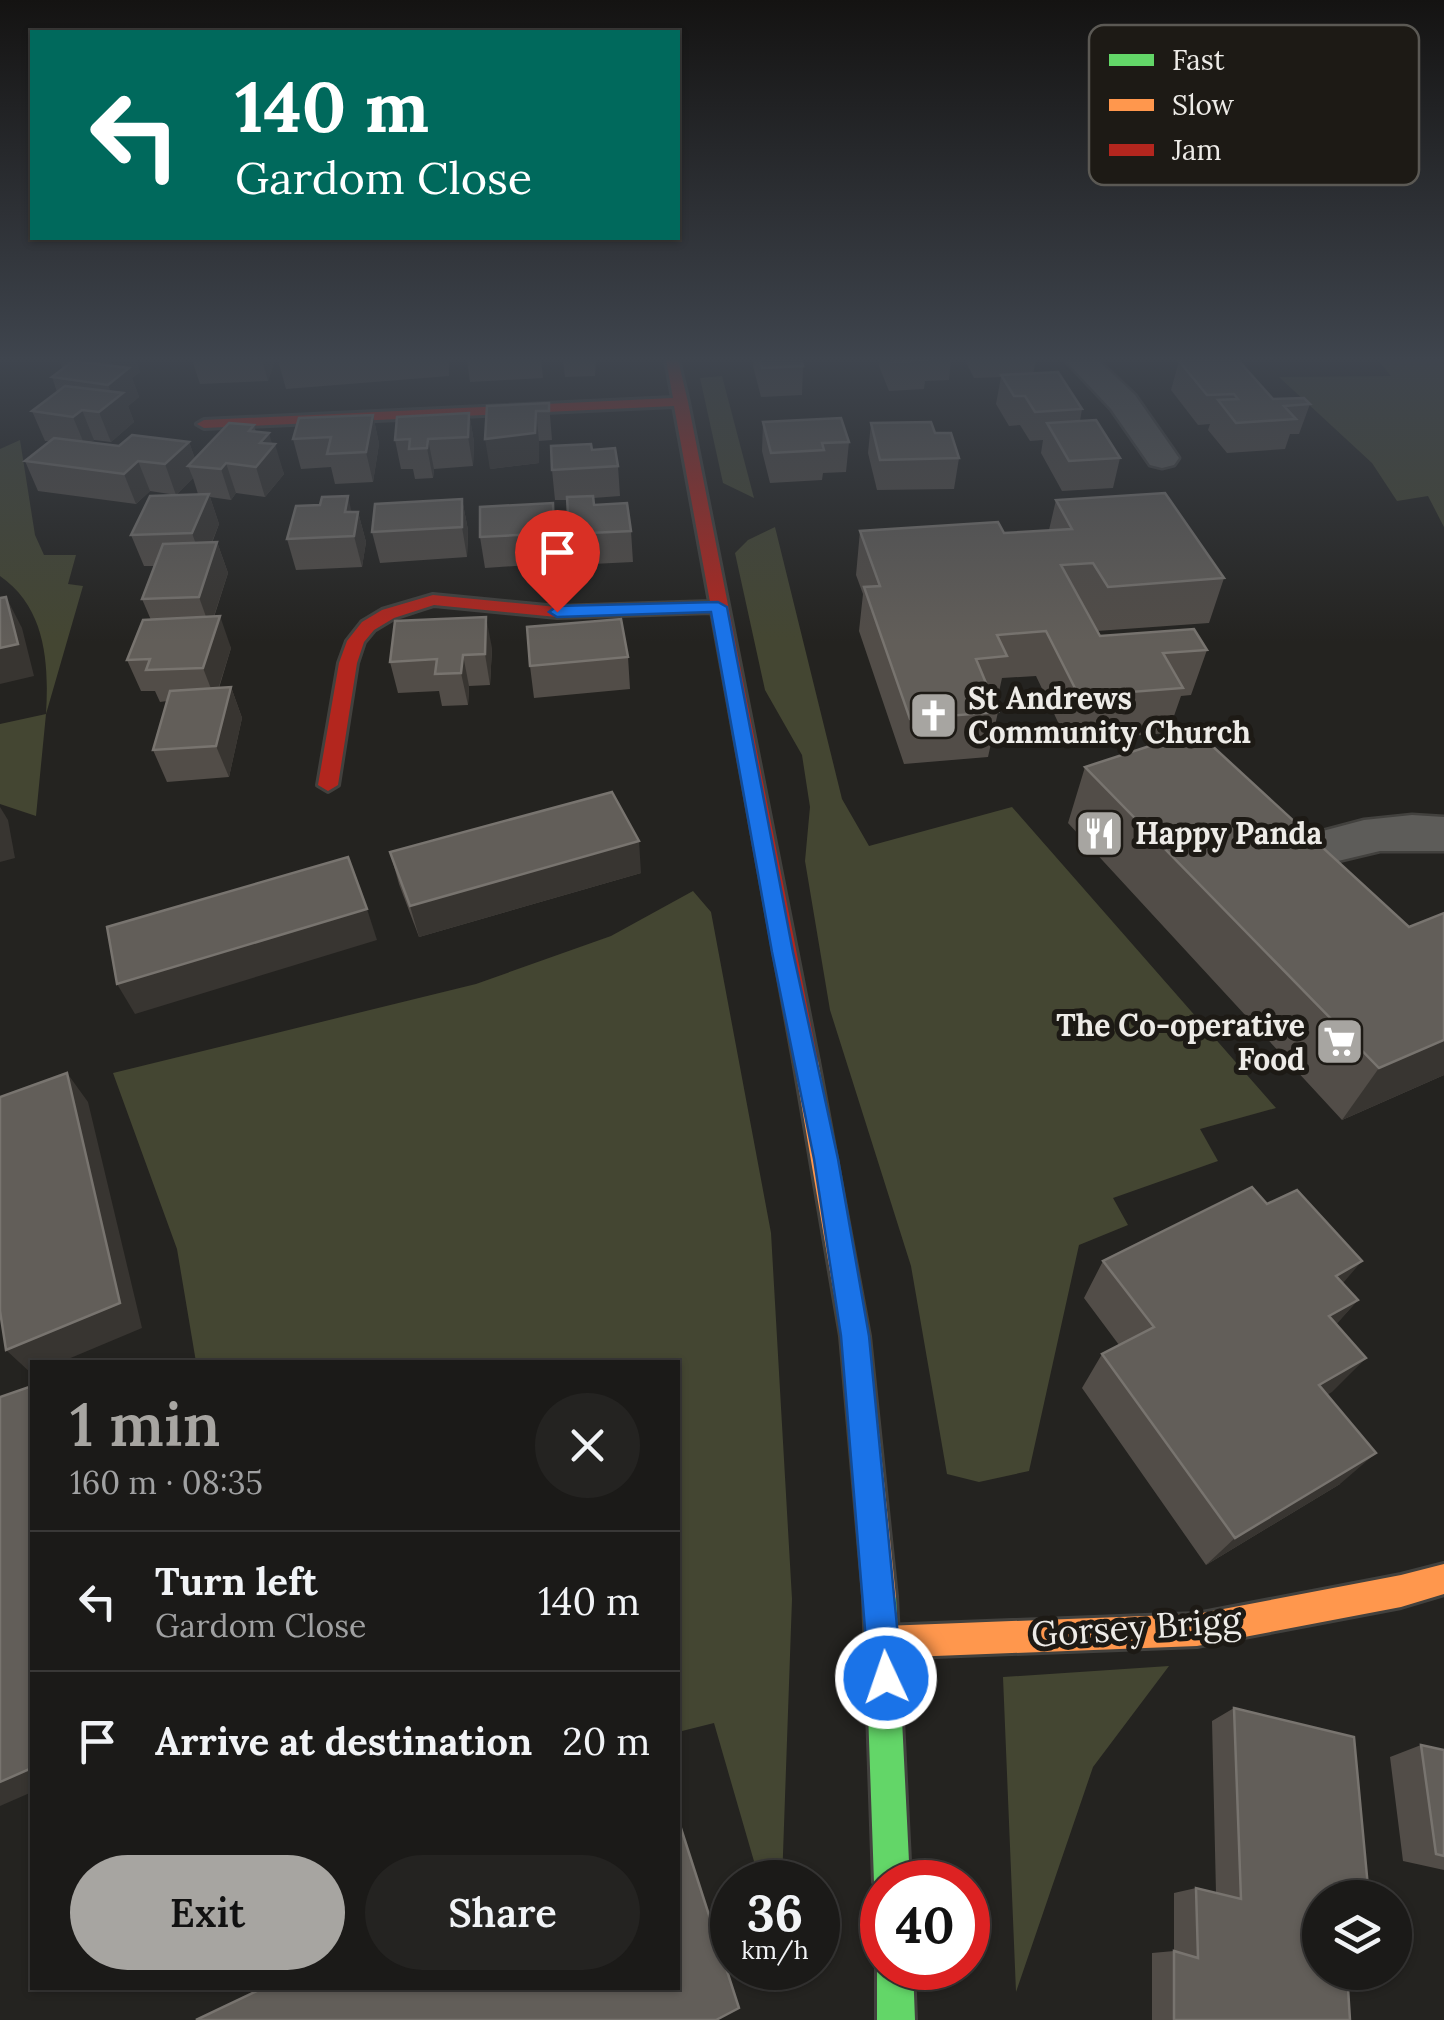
<!DOCTYPE html>
<meta charset="utf-8">
<style>
body{margin:0;font-family:Lora,serif;background:#242321;color:#f1f3f6;height:100vh;display:flex;flex-direction:column;font-size:38px;white-space:nowrap}
*{box-sizing:border-box;margin:0}
p{font-size:32px;color:#a0a1a2}
.icon{flex:none;width:55px;height:55px;fill:none;stroke:currentColor;stroke-width:2;stroke-linecap:round;stroke-linejoin:round}
.map{position:relative;flex:1;overflow:hidden}
.details{position:absolute;left:30px;top:1360px;width:650px;height:630px;display:flex;flex-direction:column;background:#1b1a18;border-radius:0px;box-shadow:0 2px 8px #0004,0 0 0 2px #393837}
.details>*{flex:none}
.banner{position:absolute;left:30px;top:30px;width:650px;height:210px;border-radius:0px;box-shadow:0 2px 8px #0004,0 0 0 2px #393837;background:#00695c;color:#fff;overflow:hidden}
.buttons{position:absolute;left:1302px;top:1880px;display:grid;gap:20px}
.buttons a{display:grid;place-items:center;width:110px;height:110px;border-radius:50%;background:#1b1a18;box-shadow:0 2px 8px #0004,0 0 0 2px #393837;font-size:50px}
.speed{position:absolute;left:710px;top:1860px;display:flex;gap:20px;font-size:50px;font-weight:700;text-align:center}
.speed>*{display:grid;place-content:center;width:130px;height:130px;border-radius:50%;background:#1b1a18;box-shadow:0 2px 8px #0004,0 0 0 2px #393837;line-height:1}
.speed small{font-size:25px;font-weight:400}
.speed .limit{border:15px solid #d22;background:#fff;color:#111}
.pin{position:absolute;display:grid;place-items:center;width:85px;height:85px;color:#fff;margin:-102px -42px;border-radius:50% 50% 50% 0;rotate:-45deg;box-shadow:0 0 10px #0007}
.pin .icon{rotate:45deg}
.me{position:absolute;width:110px;margin:-55px;rotate:357deg;stroke-linejoin:round;filter:drop-shadow(0 0 8px #0008)}
.turn{display:flex;align-items:center;gap:35px;height:210px;padding:0 40px;font-size:45px}
.turn .icon{width:130px;height:130px;stroke-width:2.5}
.turn b{display:block;font-size:70px;line-height:85px}
.round{display:grid;place-items:center;flex:none;width:105px;height:105px;border-radius:52px;background:#242321}
.headline{display:flex;align-items:center;justify-content:space-between;height:170px;padding:0 40px}
h1{font-size:60px;font-weight:600;line-height:75px;color:#a7a5a1}
.cta{display:flex;gap:20px;margin-top:auto;padding:20px 40px}
.cta a{flex:1;height:115px;border-radius:60px;background:#a7a5a1;color:#111;font-size:40px;font-weight:600;line-height:115px;text-align:center}
.cta a+a{background:#242321;color:#f1f3f6}
ul{padding:0;list-style:none}
li{display:flex;align-items:center;gap:30px;height:140px;padding:0 40px;border-top:2px solid #393837}
li div{flex:1}
li b{display:block;font-size:38px}
li em{font-style:normal}
.map>svg:first-child{display:block}
.green{fill:#444632}
.lines{fill:none;stroke-linecap:round;stroke-linejoin:round}
.street-casing{stroke:#42413e;stroke-width:5}
.fast-casing{stroke:#42413e;stroke-width:6}
.slow-casing{stroke:#42413e;stroke-width:6}
.jam-casing{stroke:#42413e;stroke-width:6}
.street{fill:#5d5c59;fill-rule:evenodd}
.fast{fill:#63d668;fill-rule:evenodd}
.slow{fill:#ff974d;fill-rule:evenodd}
.jam{fill:#b3261e;fill-rule:evenodd}
.wall{fill:#524d48}
.shaded-wall{fill:#383531}
.building{fill:#625e59;stroke:#78746f;stroke-width:2.5}
.route{fill:#1a73e8;stroke:#114b97;stroke-width:2.5}
.labels{text-anchor:middle;dominant-baseline:central;stroke-width:10;stroke-linejoin:round;paint-order:stroke}
.poi-label{font-size:30px;font-weight:bold;fill:#edebe7;stroke:#1d1a15;text-anchor:start}
.near-street-label{font-size:35px;fill:#edebe7;stroke:#1d1a15}
.key{fill:#1d1a15;stroke:#5b5954;stroke-width:2.5}
.key-label{font-size:28px;fill:#edebe7}
</style>
<div class="map">
<svg width="1444" height="2020" viewBox="0 0 1444 2020">
<rect width="100%" height="100%" fill="#242320"/>
<g class="green">
<polygon points="1377,360 1440,360 1444,365 1444,527 1428,496 1397,501 1372,463 1279,377 1391,376"/>
<polygon points="722,376 754,498 723,483 700,378"/>
<path d="M20,440L35,535L44,555H76L68,584L83,586L46,714L36,816L0,804V724L46,714C49,663 46,608 0,576V449Z"/>
<polygon points="775,527 842,799 869,846 1012,807 1276,1108 1200,1129 1218,1161 1113,1198 1128,1225 1079,1245 1029,1471 979,1482 947,1474 911,1266 830,1010 805,861 810,807 802,755 765,690 735,553 748,540"/>
<polygon points="693,891 711,912 771,1233 792,1599 782,1882 760,1882 714,1723 678,1732 678,1362 196,1362 177,1249 113,1073 476,984 611,936"/>
<polygon points="1169,1666 1093,1767 1016,1992 1003,1677"/>
</g>
<g class="lines">
<defs>
<g id="street">
<polygon points="1065,360 1098,360 1135,395 1179,458 1174,465 1162,468 1150,465 1111,409"/>
<polygon points="1412,815 1444,817 1444,851 1380,851 1317,866 1300,861 1292,849 1300,837 1364,820"/>
</g>
<g id="fast">
<polygon points="880,1581 891,1586 896,1597 910,1882 882,1882 882,1896 874,1882 864,1597 869,1586"/>
<polygon points="882,1955 882,1968 913,1968 915,2020 877,2020 877,1968"/>
</g>
<g id="slow">
<polygon points="806,1052 814,1054 818,1061 869,1336 896,1597 891,1608 880,1613 869,1608 864,1597 841,1336 794,1061 798,1054"/>
<polygon points="1444,1564 1444,1594 1401,1607 1197,1646 884,1658 873,1653 868,1642 873,1631 884,1626 1197,1614 1401,1575"/>
</g>
<polygon id="jam" points="666,360 678,360 688,402 818,1061 814,1068 798,1068 794,1061 712,612 557,617 434,605 394,618 374,630 364,642 357,663 338,785 328,791 318,785 339,663 347,641 362,622 382,610 433,595 557,607 710,602 674,406 204,428 197,424 204,420 673,398"/>
</defs>
<use href="#street" class="street-casing"/>
<use href="#fast" class="fast-casing"/>
<use href="#slow" class="slow-casing"/>
<use href="#jam" class="jam-casing"/>
<use href="#street" class="street"/>
<use href="#fast" class="fast"/>
<use href="#slow" class="slow"/>
<use href="#jam" class="jam"/>
</g>
<g class="wall">
<polygon points="59,360 136,360 140,372 132,378 139,397 128,406 134,422 111,442 94,440 90,442 119,446 189,442 195,459 254,425 256,432 273,444 284,474 265,497 236,493 231,500 210,497 219,524 212,543 217,542 228,573 214,617 231,648 219,688 231,687 242,718 229,777 167,782 153,750 167,701 160,702 155,691 141,691 127,660 151,620 142,599 155,566 144,566 131,535 198,494 193,478 176,495 150,491 136,504 38,491 25,461 49,441 45,441 32,411 57,392 52,377 63,369"/>
<polygon points="192,360 275,360 268,381 200,384"/>
<polygon points="278,360 449,360 449,376 286,389"/>
<polygon points="467,360 541,360 543,378 470,382"/>
<polygon points="563,360 596,360 595,376 565,377"/>
<polygon points="754,360 801,360 803,366 802,395 761,397 753,366"/>
<polygon points="880,360 951,360 949,380 925,381 924,389 889,391 879,366"/>
<polygon points="965,360 1036,360 1033,374 1082,409 1080,421 1120,458 1113,488 1062,491 1041,453 1043,440 1030,441 1020,425 1009,426 996,404 1001,377 974,378"/>
<polygon points="1179,361 1273,399 1310,404 1299,434 1290,434 1285,449 1227,453 1208,430 1210,424 1198,425 1171,390"/>
<polygon points="549,403 552,440 539,441 539,463 490,469 487,406"/>
<polygon points="469,413 474,442 473,466 434,469 433,478 415,479 413,469 401,469 395,440"/>
<polygon points="373,415 379,444 373,482 335,484 331,467 301,469 293,439"/>
<polygon points="763,422 849,442 846,472 823,473 822,480 770,483 762,451"/>
<polygon points="871,423 935,433 959,458 954,489 877,490 868,453"/>
<polygon points="592,450 618,466 620,496 593,498 594,505 631,531 633,562 572,565 567,500 555,500 552,470"/>
<polygon points="462,499 468,530 467,557 380,563 372,532"/>
<polygon points="1056,500 1224,578 1209,623 1097,631 1100,636 1207,650 1191,695 1181,696 1168,733 1067,741 1036,676 1002,678 997,701 994,702 998,712 988,757 904,764 859,631 863,594 856,575 860,531 1004,533 1049,530"/>
<polygon points="553,503 557,563 485,568 480,537"/>
<polygon points="352,512 358,512 366,542 362,567 296,570 287,539"/>
<polygon points="492,648 490,685 469,686 468,705 442,706 439,691 398,693 390,662"/>
<polygon points="628,657 630,689 534,698 530,666"/>
<polygon points="1085,767 1409,927 1444,913 1444,1075 1342,1120 1068,823"/>
<polygon points="390,852 641,873 419,937 399,884"/>
<polygon points="1267,1204 1358,1300 1336,1324 1366,1358 1327,1395 1340,1484 1206,1565 1082,1388 1102,1354 1119,1345 1084,1298 1103,1261"/>
<polygon points="1234,1708 1320,1898 1350,2020 1152,2020 1152,1953 1174,1951 1174,1893 1196,1888 1216,1893 1212,1721"/>
<polygon points="1421,1745 1444,1750 1444,1870 1403,1861 1390,1757"/>
</g>
<g class="shaded-wall">
<polygon points="110,360 136,360 140,372 132,378 139,397 128,406 134,422 111,442 99,412 114,400 108,385 117,378"/>
<polygon points="262,360 275,360 268,381"/>
<polygon points="82,410 94,440 85,446 73,417"/>
<polygon points="536,411 539,441 539,463 490,469 485,439"/>
<polygon points="469,413 474,442 473,466 468,437"/>
<polygon points="373,415 379,444 373,482 366,452"/>
<polygon points="269,433 273,447 275,444 284,474 265,497 256,467 260,443"/>
<polygon points="428,439 434,469 433,478 427,448"/>
<polygon points="189,442 198,467 188,466 193,478 176,495 165,464"/>
<polygon points="138,461 150,491 136,504 124,474"/>
<polygon points="226,463 236,493 231,500 221,469"/>
<polygon points="209,494 219,524 203,564 192,533"/>
<polygon points="348,496 355,527 345,512"/>
<polygon points="462,499 468,530 467,557 462,527"/>
<polygon points="553,503 556,534 557,563 554,533"/>
<polygon points="358,512 366,542 362,567 354,536"/>
<polygon points="217,542 228,573 210,628 199,597"/>
<polygon points="6,597 22,628 34,676 0,684 0,648"/>
<polygon points="220,616 231,648 215,699 203,668"/>
<polygon points="486,617 492,648 490,685 485,654"/>
<polygon points="463,655 469,686 468,705 461,673"/>
<polygon points="231,687 242,718 229,777 216,746"/>
<polygon points="0,807 8,820 15,858 0,862"/>
<polygon points="639,841 641,873 419,937 410,906"/>
<polygon points="367,909 377,940 135,1014 117,984"/>
<polygon points="1444,1040 1444,1075 1342,1120 1379,1068"/>
<polygon points="67,1073 88,1102 142,1328 61,1362 32,1362 32,1374 6,1350"/>
<polygon points="1362,1261 1330,1298 1336,1276"/>
<polygon points="1358,1300 1326,1336 1329,1316"/>
<polygon points="1366,1358 1332,1392 1288,1418 1319,1385"/>
<polygon points="1376,1453 1340,1484 1206,1565 1235,1538"/>
<polygon points="32,1768 32,1792 0,1806 0,1782"/>
</g>
<g class="building">
<polygon points="760,360 801,360 803,366 762,368"/>
<polygon points="891,360 928,360 892,362"/>
<polygon points="1202,360 1238,360 1273,399 1304,398 1310,404 1284,406 1296,419 1236,423 1218,400 1238,399 1234,394 1207,395 1179,361"/>
<polygon points="73,361 129,368 108,385 52,377"/>
<polygon points="1058,372 1082,409 1035,412 1025,396 1014,396 1001,375"/>
<polygon points="65,386 123,393 99,412 82,410 73,417 32,411"/>
<polygon points="549,403 549,411 536,411 535,433 485,439 487,406"/>
<polygon points="469,413 468,437 428,439 427,448 409,449 410,439 395,440 397,417"/>
<polygon points="373,415 366,452 327,454 331,437 293,439 299,418"/>
<polygon points="841,418 849,442 822,443 824,450 771,453 763,422"/>
<polygon points="1096,420 1120,458 1069,461 1047,423"/>
<polygon points="931,422 935,433 951,433 959,458 880,460 871,423"/>
<polygon points="229,423 254,425 249,431 269,433 260,443 275,444 256,467 226,463 221,469 188,466"/>
<polygon points="132,435 189,442 165,464 138,461 124,474 25,461 54,438 119,446"/>
<polygon points="591,444 592,450 615,448 618,466 552,470 551,446"/>
<polygon points="1165,493 1224,578 1108,587 1093,563 1061,565 1100,636 1194,629 1207,650 1163,653 1183,688 1079,696 1046,631 997,635 1007,656 976,659 998,712 910,719 864,587 880,586 860,531 998,522 1004,533 1072,529 1056,500"/>
<polygon points="209,494 192,533 131,535 150,496"/>
<polygon points="348,496 345,512 358,512 354,536 287,539 296,506 320,505 322,497"/>
<polygon points="593,496 594,505 627,503 631,531 569,534 567,497"/>
<polygon points="462,499 462,527 372,532 375,504"/>
<polygon points="553,503 554,533 480,537 480,507"/>
<polygon points="217,542 199,597 142,599 163,544"/>
<polygon points="6,597 18,644 0,648 0,598"/>
<polygon points="220,616 203,668 146,670 150,659 127,660 143,620"/>
<polygon points="486,617 485,654 463,655 461,673 435,674 437,659 390,662 395,621"/>
<polygon points="621,619 628,657 530,666 527,627"/>
<polygon points="231,687 216,746 153,750 170,691"/>
<polygon points="1196,731 1409,927 1444,913 1444,1040 1379,1068 1085,767"/>
<polygon points="612,792 639,841 410,906 390,852"/>
<polygon points="348,857 367,909 117,984 107,927"/>
<polygon points="67,1073 120,1303 6,1350 0,1311 0,1097"/>
<polygon points="1252,1187 1267,1204 1297,1190 1362,1261 1336,1276 1358,1300 1329,1316 1366,1358 1319,1385 1376,1453 1235,1538 1102,1354 1154,1327 1103,1261"/>
<polygon points="32,1386 32,1768 0,1782 0,1397"/>
<polygon points="1234,1708 1354,1737 1369,1898 1320,1898 1320,1972 1347,1972 1350,2020 1174,2020 1174,1951 1198,1958 1196,1888 1241,1899"/>
<polygon points="1421,1745 1444,1750 1444,1856 1436,1854"/>
<polygon points="678,1819 739,2008 716,2020 196,2020 263,1988 678,1988"/>
</g>
<linearGradient id="sky" x2="0" y2="1"><stop stop-color="#141312"/><stop offset="0.56" stop-color="#3f454e"/><stop offset="1" stop-color="#3f454e" stop-opacity="0"/></linearGradient>
<rect width="1444" height="642" fill="url(#sky)"/>
<polygon class="route" points="718,602 727,607 793,952 838,1159 869,1336 902,1678 897,1689 886,1694 874,1689 869,1678 841,1336 814,1159 772,952 711,612 557,617 549,612 557,606"/>
<defs>
<symbol id="church-square" viewBox="-11 -11 22 22"><rect x="-9" y="-9" width="18" height="18" rx="4" fill="#a7a5a1" stroke="#1d1a15"/><path d="M-1.2-6h2.4v3.5h3.3v2.4h-3.3V6h-2.4V-.1h-3.3v-2.4h3.3Z" fill="#fff"/></symbol>
<symbol id="restaurant-square" viewBox="-11 -11 22 22"><rect x="-9" y="-9" width="18" height="18" rx="4" fill="#a7a5a1" stroke="#1d1a15"/><path d="M-5-6h1v4h1v-4h1v4h1v-4h1v5L-1.5 .5V6h-2V.5L-5-1ZM5-6V6H3V1.5H1.5Q1.5-4 5-6Z" fill="#fff"/></symbol>
<symbol id="supermarket-square" viewBox="-11 -11 22 22"><rect x="-9" y="-9" width="18" height="18" rx="4" fill="#a7a5a1" stroke="#1d1a15"/><path d="M-6-5.5h2.5l.6 2H6L4.5 2H-2.5L-4.4-4H-6ZM-1.5 3.2a1.3 1.3 0 1 0 .1 0ZM3 3.2a1.3 1.3 0 1 0 .1 0Z" fill="#fff"/></symbol>
</defs>
<g fill-rule="evenodd">
<use href="#church-square" x="906" y="688" width="55" height="55"/>
<use href="#restaurant-square" x="1072" y="806" width="55" height="55"/>
<use href="#supermarket-square" x="1312" y="1014" width="55" height="55"/>
</g>
<g class="labels">
<g class="poi-label">
<text x="968" y="698">St Andrews<tspan x="968" dy="34">Community Church</tspan></text>
<text x="1135" y="833">Happy Panda</text>
<text x="1305" y="1025" text-anchor="end">The Co-operative<tspan x="1305" dy="34">Food</tspan></text>
</g>
<g class="near-street-label">
<text transform="translate(1136 1627) rotate(-4)">Gorsey Brigg</text>
</g>
</g>
<rect x="1089" y="25" width="330" height="160" rx="15" class="key"/>
<rect x="1109" y="54" width="45" height="12" fill="#63d668"/>
<rect x="1109" y="99" width="45" height="12" fill="#ff974d"/>
<rect x="1109" y="144" width="45" height="12" fill="#b3261e"/>
<g class="key-label">
<text x="1172" y="70">Fast</text>
<text x="1172" y="115">Slow</text>
<text x="1172" y="160">Jam</text>
</g>
</svg>
<div class="buttons">
<a><svg class="icon" aria-label="layers" viewBox="0 0 24 24"><path d="M12 4l9 5-9 5-9-5zM3 14l9 5 9-5"/></svg></a>
</div>
<div class="speed"><div>36<small>km/h</small></div><div class="limit">40</div></div>
<div class="pin" style="left:557px;top:612px;background:#d93025"><svg class="icon" aria-label="arrive" viewBox="0 0 24 24"><path d="M6 21V4h12l-3 4 3 4H6"/></svg></div>
<svg class="me" style="left:886px;top:1678px" viewBox="-20 -20 40 40"><circle r="17" fill="#1a73e8" stroke="#fff" stroke-width="3"/><path d="M0-11L8 9 0 5-8 9z" fill="#fff"/></svg>
<div class="banner">
<div class="turn"><svg class="icon" aria-label="left" viewBox="0 0 24 24"><path d="M17 20v-9H6M10 6l-5 5 5 5"/></svg><div><b>140 m</b>Gardom Close</div></div>
</div>
<section class="details">
<div class="headline"><div><h1>1 min</h1><p>160 m · 08:35</p></div><a class="round"><svg class="icon" aria-label="close" viewBox="0 0 24 24"><path d="M6 6l12 12M18 6L6 18"/></svg></a></div>
<ul>
<li><svg class="icon" aria-label="left" viewBox="0 0 24 24"><path d="M17 20v-9H6M10 6l-5 5 5 5"/></svg><div><b>Turn left</b><p>Gardom Close</p></div><em>140 m</em></li>
<li><svg class="icon" aria-label="arrive" viewBox="0 0 24 24"><path d="M6 21V4h12l-3 4 3 4H6"/></svg><div><b>Arrive at destination</b></div><em>20 m</em></li>
</ul>
<div class="cta"><a>Exit</a><a>Share</a></div>
</section>
</div>
